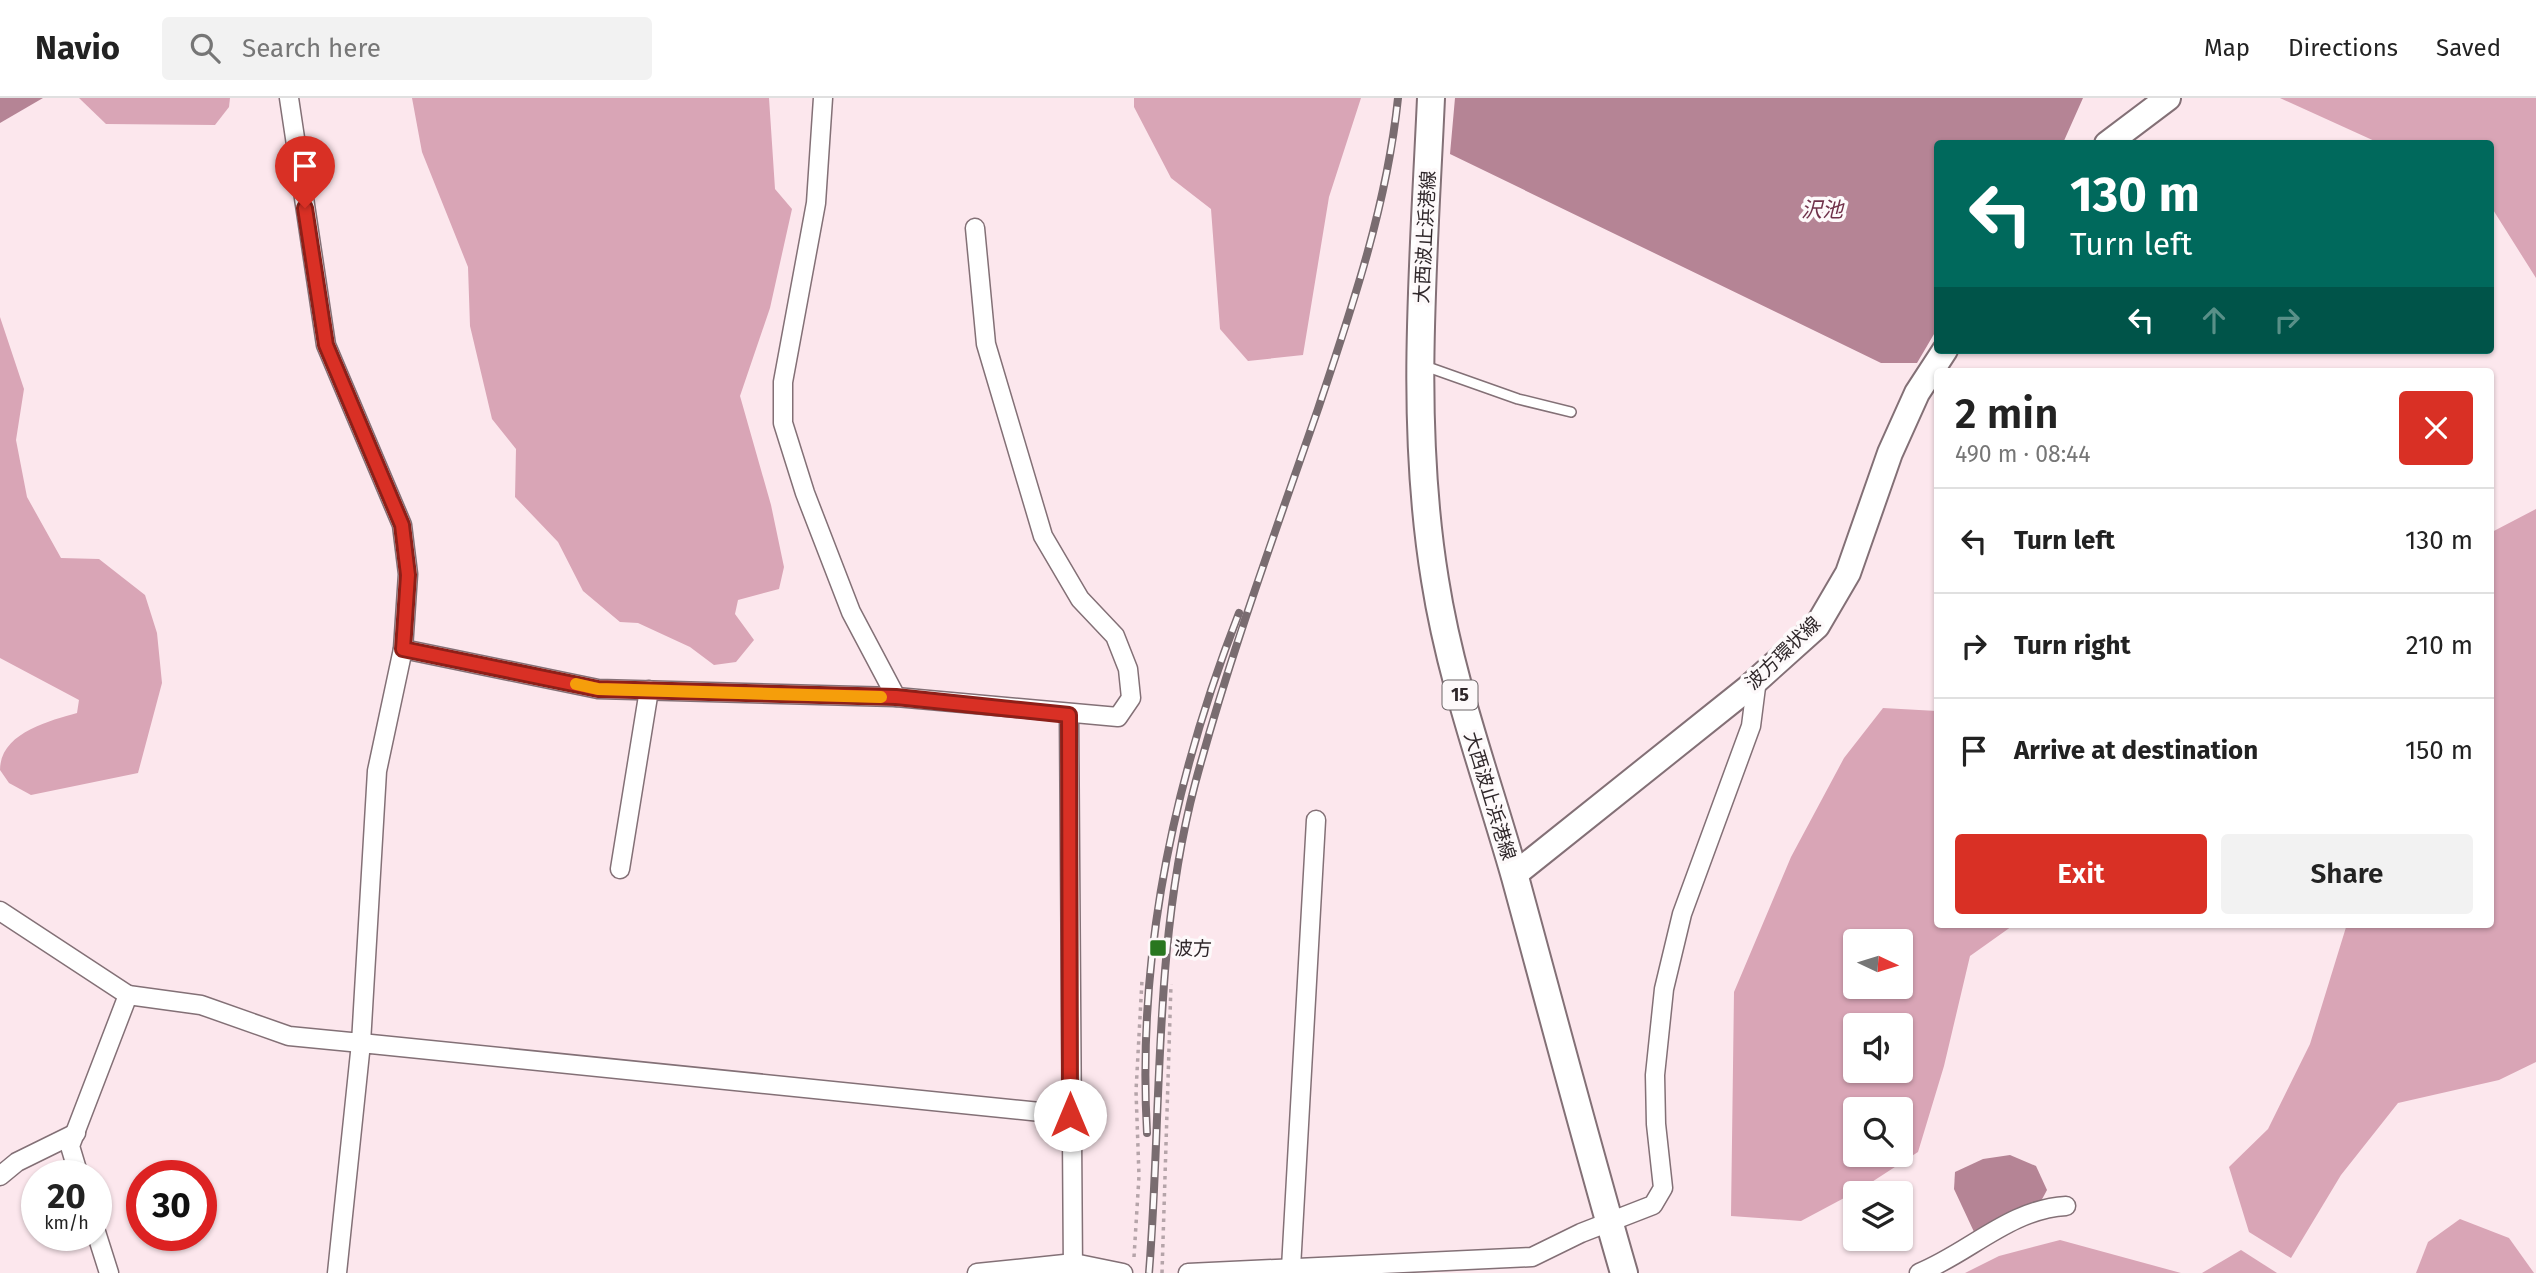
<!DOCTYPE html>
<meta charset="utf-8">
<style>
body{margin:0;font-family:"Fira Sans","Noto Sans JP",sans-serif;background:#f2f2f2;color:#222;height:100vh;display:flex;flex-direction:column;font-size:26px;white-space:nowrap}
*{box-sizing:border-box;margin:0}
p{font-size:23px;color:#767676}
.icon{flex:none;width:38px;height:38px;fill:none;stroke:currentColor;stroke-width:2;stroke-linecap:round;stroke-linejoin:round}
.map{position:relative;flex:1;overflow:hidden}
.panel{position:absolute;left:1934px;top:270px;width:560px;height:560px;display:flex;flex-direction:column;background:#fff;border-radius:7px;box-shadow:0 2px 5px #0004}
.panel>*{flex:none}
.guide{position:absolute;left:1934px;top:42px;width:560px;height:214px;border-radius:7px;box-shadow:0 2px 5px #0004;background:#00695c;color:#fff;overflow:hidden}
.needle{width:46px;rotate:94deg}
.buttons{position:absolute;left:1843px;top:831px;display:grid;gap:14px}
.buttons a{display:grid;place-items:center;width:70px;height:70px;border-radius:7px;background:#fff;box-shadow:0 2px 5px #0004;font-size:35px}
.speed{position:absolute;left:21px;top:1062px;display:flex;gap:14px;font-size:35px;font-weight:700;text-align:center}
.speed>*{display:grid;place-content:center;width:91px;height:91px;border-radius:50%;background:#fff;box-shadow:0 2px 5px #0004;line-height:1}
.speed small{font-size:18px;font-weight:400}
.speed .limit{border:10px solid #d22;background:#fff;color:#111}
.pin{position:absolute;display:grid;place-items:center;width:60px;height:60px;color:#fff;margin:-72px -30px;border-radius:50% 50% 50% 0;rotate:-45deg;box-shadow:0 0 7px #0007}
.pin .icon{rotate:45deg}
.me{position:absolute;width:77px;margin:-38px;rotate:0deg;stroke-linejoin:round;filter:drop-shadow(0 0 5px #0008)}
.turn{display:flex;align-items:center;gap:24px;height:147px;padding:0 21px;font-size:32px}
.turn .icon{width:91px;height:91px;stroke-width:2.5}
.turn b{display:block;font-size:49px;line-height:60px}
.lanes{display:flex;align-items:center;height:66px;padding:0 21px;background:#0003;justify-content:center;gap:35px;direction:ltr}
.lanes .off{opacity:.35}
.round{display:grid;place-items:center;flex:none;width:74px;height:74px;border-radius:7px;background:#f2f2f2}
.summary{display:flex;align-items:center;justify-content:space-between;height:119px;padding:0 21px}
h1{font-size:42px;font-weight:600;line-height:52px}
.primary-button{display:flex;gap:14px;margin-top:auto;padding:14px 21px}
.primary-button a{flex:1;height:80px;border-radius:7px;background:#d93025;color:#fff;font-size:28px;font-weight:600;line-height:80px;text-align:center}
.primary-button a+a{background:#f2f2f2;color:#222}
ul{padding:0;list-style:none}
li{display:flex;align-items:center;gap:21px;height:105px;padding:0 21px;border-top:2px solid #e0e0e0}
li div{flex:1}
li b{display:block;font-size:26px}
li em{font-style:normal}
header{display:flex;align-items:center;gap:42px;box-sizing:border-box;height:98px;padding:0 35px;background:#fff;border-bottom:2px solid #e0e0e0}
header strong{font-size:33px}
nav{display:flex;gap:38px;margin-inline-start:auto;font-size:24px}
.search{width:490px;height:63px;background:#f2f2f2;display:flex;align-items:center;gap:18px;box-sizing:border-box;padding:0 24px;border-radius:7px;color:#767676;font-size:26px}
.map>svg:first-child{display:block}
.forest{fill:#d9a5b6;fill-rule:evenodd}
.water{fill:#b58495}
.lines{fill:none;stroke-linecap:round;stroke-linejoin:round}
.lane-casing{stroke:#837076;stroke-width:12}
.street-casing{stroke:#837076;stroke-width:21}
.secondary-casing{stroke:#837076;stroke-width:28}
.primary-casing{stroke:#837076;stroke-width:30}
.path{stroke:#b5a4a9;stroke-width:3.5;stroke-dasharray:3.5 5;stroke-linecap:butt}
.lane{stroke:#fff;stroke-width:9}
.street{stroke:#fff;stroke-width:18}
.secondary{stroke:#fff;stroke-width:24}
.primary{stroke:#fff;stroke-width:26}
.rail-casing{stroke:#796c70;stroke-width:8}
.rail{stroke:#fdf9fa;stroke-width:5;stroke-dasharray:16;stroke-linecap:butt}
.route-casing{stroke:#8d1f18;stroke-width:18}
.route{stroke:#d93025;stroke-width:12}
.slow{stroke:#f59e0b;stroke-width:12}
.poi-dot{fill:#28771f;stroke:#fdf9fa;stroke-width:2.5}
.labels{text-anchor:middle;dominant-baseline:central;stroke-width:7;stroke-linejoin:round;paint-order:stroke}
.shield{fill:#fdf9fa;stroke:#6d6668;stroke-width:2}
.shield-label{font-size:18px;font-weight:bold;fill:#2f272a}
.street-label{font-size:19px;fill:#2f272a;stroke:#fdf9fa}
.poi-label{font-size:19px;fill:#2f272a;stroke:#fdf9fa;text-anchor:start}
.water-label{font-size:21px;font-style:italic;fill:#70314a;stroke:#fdf9fa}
</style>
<header>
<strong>Navio</strong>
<div class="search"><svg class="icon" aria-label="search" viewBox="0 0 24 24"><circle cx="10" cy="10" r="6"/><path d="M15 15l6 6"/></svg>Search here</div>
<nav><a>Map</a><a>Directions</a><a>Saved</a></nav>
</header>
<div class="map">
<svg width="2536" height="1175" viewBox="0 0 2536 1175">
<rect width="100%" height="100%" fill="#fce7ed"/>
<g class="forest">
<polygon points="79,0 230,0 229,9 215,27 106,26"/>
<polygon points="412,0 769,0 775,91 792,111 770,210 740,298 771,407 784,469 779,491 738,502 735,516 754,542 736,564 714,567 690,549 638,525 620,524 583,493 558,444 515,399 516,351 492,321 470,228 468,169 422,54"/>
<polygon points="1134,0 1361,0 1329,99 1303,257 1248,263 1220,231 1211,111 1171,80 1134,9"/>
<polygon points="2280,0 2536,0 2536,180 2490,107 2490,46 2379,45"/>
<path d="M0,219L24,291L16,342L27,399L61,460L99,461L145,497L157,535L162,585L138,675L31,697L9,685L0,672C0,635 49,623 77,615L79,602L0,560Z"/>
<polygon points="2536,411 2536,964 2499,982 2398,1005 2341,1077 2291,1160 2249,1134 2229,1069 2268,1031 2310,946 2347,826 2490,826 2490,435"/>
<path d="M1883,610L1937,613V826H2015L1970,858L1944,968L1918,1054L1861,1091L1801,1123L1731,1118L1734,894L1791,759L1844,660ZM1855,844H1900V889H1855ZM1855,928H1900V973H1855ZM1855,1012H1900V1057H1855Z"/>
<polygon points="2460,1121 2509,1140 2534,1175 2416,1175 2428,1144"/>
<polygon points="2060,1142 2181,1175 1965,1175 1999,1158"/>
<polygon points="2241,1152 2277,1175 2202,1175"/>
</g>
<g class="water">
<polygon points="0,0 43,0 0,25"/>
<polygon points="1455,0 2083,0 2063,45 1937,46 1937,231 1917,265 1881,265 1450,56"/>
<polygon points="2010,1057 2036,1068 2047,1092 2040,1105 1975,1136 1954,1091 1955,1074 1983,1061"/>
</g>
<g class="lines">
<defs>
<polyline id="lane" points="1422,267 1518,301 1571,314"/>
<g id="street">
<polyline points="823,0 816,105 783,284 783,325 805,395 851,514 896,599"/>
<polyline points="403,551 598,591 896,599 1118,619 1131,600 1128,571 1115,538 1080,501 1043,438 986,246 975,130"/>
<polyline points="1069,617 1073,1175"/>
<polyline points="620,771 649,592"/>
<polyline points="0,813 128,897"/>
<polyline points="0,1078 17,1064 76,1035"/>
<polyline points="79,1078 70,1048 128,897 201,907 289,938 361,945 377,673 403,551 408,476 402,427 326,247 289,0"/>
<polyline points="96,1134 109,1175"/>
<polyline points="1291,1170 1316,722"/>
<polyline points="337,1175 361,945 1070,1017"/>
<polyline points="977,1175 1074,1165 1123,1175"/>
<polyline points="1188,1175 1532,1159 1581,1135 1653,1107 1663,1090 1656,1026 1655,977 1664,891 1682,816 1751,628 1757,581"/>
<path d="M1919,1175C1969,1155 2010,1111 2066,1108"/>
</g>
<g id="secondary">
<polyline points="2107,46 2168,0"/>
<polyline points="1514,777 1748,590 1817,528 1848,475 1890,355 1917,295 1945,252"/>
</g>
<path id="primary" d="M1431,0C1424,160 1409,323 1435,482C1451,584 1487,680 1515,779C1551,911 1586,1044 1624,1175"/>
</defs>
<use href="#lane" class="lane-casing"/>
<use href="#street" class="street-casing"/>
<use href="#secondary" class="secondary-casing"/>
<use href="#primary" class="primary-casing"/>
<g class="path">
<polyline points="1134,1159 1139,1078 1136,993 1142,882"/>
<polyline points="1162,1175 1171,886"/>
</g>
<use href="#lane" class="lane"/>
<use href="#street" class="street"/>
<use href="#secondary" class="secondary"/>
<use href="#primary" class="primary"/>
<defs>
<g id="rail">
<path d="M1147,1035C1137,856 1174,681 1239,515"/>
<path d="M1149,1175C1162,1012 1153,846 1195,686C1229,559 1275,435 1318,311C1352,210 1387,107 1398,0"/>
</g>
</defs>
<use href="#rail" class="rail-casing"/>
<use href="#rail" class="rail"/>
</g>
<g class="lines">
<defs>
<polyline id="route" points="305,110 326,247 402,427 408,477 403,551 598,591 896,599 1069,617 1070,1017"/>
</defs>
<use href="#route" class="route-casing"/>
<use href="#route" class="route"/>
<polyline class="slow" points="576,586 598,591 881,599"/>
</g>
<rect class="poi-dot" x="1149" y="841" width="18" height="18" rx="3.5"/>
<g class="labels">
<rect class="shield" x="1442.5" y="582.5" width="35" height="29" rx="5"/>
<g class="shield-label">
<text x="1460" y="597">15</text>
</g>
<g class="street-label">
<text transform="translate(1425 139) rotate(-87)">大西波止浜港線</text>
<text transform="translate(1783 555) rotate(-44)">波方環状線</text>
<text transform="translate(1490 698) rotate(73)">大西波止浜港線</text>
</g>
<g class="poi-label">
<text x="1174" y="850">波方</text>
</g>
<g class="water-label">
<text x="1822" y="112">沢池</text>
</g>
</g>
</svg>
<div class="buttons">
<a><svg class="needle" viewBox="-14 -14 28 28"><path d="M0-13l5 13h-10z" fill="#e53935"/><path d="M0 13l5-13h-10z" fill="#767676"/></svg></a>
<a><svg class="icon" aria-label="sound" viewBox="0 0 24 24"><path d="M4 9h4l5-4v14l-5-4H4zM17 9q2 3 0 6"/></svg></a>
<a><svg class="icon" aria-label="search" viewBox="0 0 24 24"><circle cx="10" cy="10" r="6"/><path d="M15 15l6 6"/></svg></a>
<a><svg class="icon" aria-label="layers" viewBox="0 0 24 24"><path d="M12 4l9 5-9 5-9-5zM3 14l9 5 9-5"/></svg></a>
</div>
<div class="speed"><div>20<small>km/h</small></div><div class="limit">30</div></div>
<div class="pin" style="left:305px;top:110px;background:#d93025"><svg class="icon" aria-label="arrive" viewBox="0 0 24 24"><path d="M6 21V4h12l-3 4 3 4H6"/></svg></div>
<svg class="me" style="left:1070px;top:1017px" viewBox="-20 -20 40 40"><circle r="19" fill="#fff"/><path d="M0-13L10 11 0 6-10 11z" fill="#d93025"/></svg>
<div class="guide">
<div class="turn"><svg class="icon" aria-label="left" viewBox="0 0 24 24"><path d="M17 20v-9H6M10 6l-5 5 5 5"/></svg><div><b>130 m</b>Turn left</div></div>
<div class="lanes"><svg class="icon" aria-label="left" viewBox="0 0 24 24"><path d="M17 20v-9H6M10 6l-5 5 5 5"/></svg><svg class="icon off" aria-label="ahead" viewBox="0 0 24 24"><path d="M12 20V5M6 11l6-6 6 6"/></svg><svg class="icon off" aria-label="right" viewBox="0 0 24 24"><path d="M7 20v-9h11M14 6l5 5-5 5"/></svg></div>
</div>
<section class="panel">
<div class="summary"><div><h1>2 min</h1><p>490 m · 08:44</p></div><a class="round" style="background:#d93025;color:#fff"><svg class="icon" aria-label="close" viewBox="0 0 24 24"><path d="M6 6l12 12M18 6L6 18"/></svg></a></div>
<ul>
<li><svg class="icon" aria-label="left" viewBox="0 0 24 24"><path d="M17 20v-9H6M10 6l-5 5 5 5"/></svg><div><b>Turn left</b></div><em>130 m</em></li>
<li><svg class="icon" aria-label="right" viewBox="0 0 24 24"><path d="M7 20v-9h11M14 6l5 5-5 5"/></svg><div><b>Turn right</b></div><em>210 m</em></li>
<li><svg class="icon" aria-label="arrive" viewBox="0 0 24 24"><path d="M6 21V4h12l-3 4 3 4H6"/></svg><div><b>Arrive at destination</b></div><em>150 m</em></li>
</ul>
<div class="primary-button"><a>Exit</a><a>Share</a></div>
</section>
</div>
